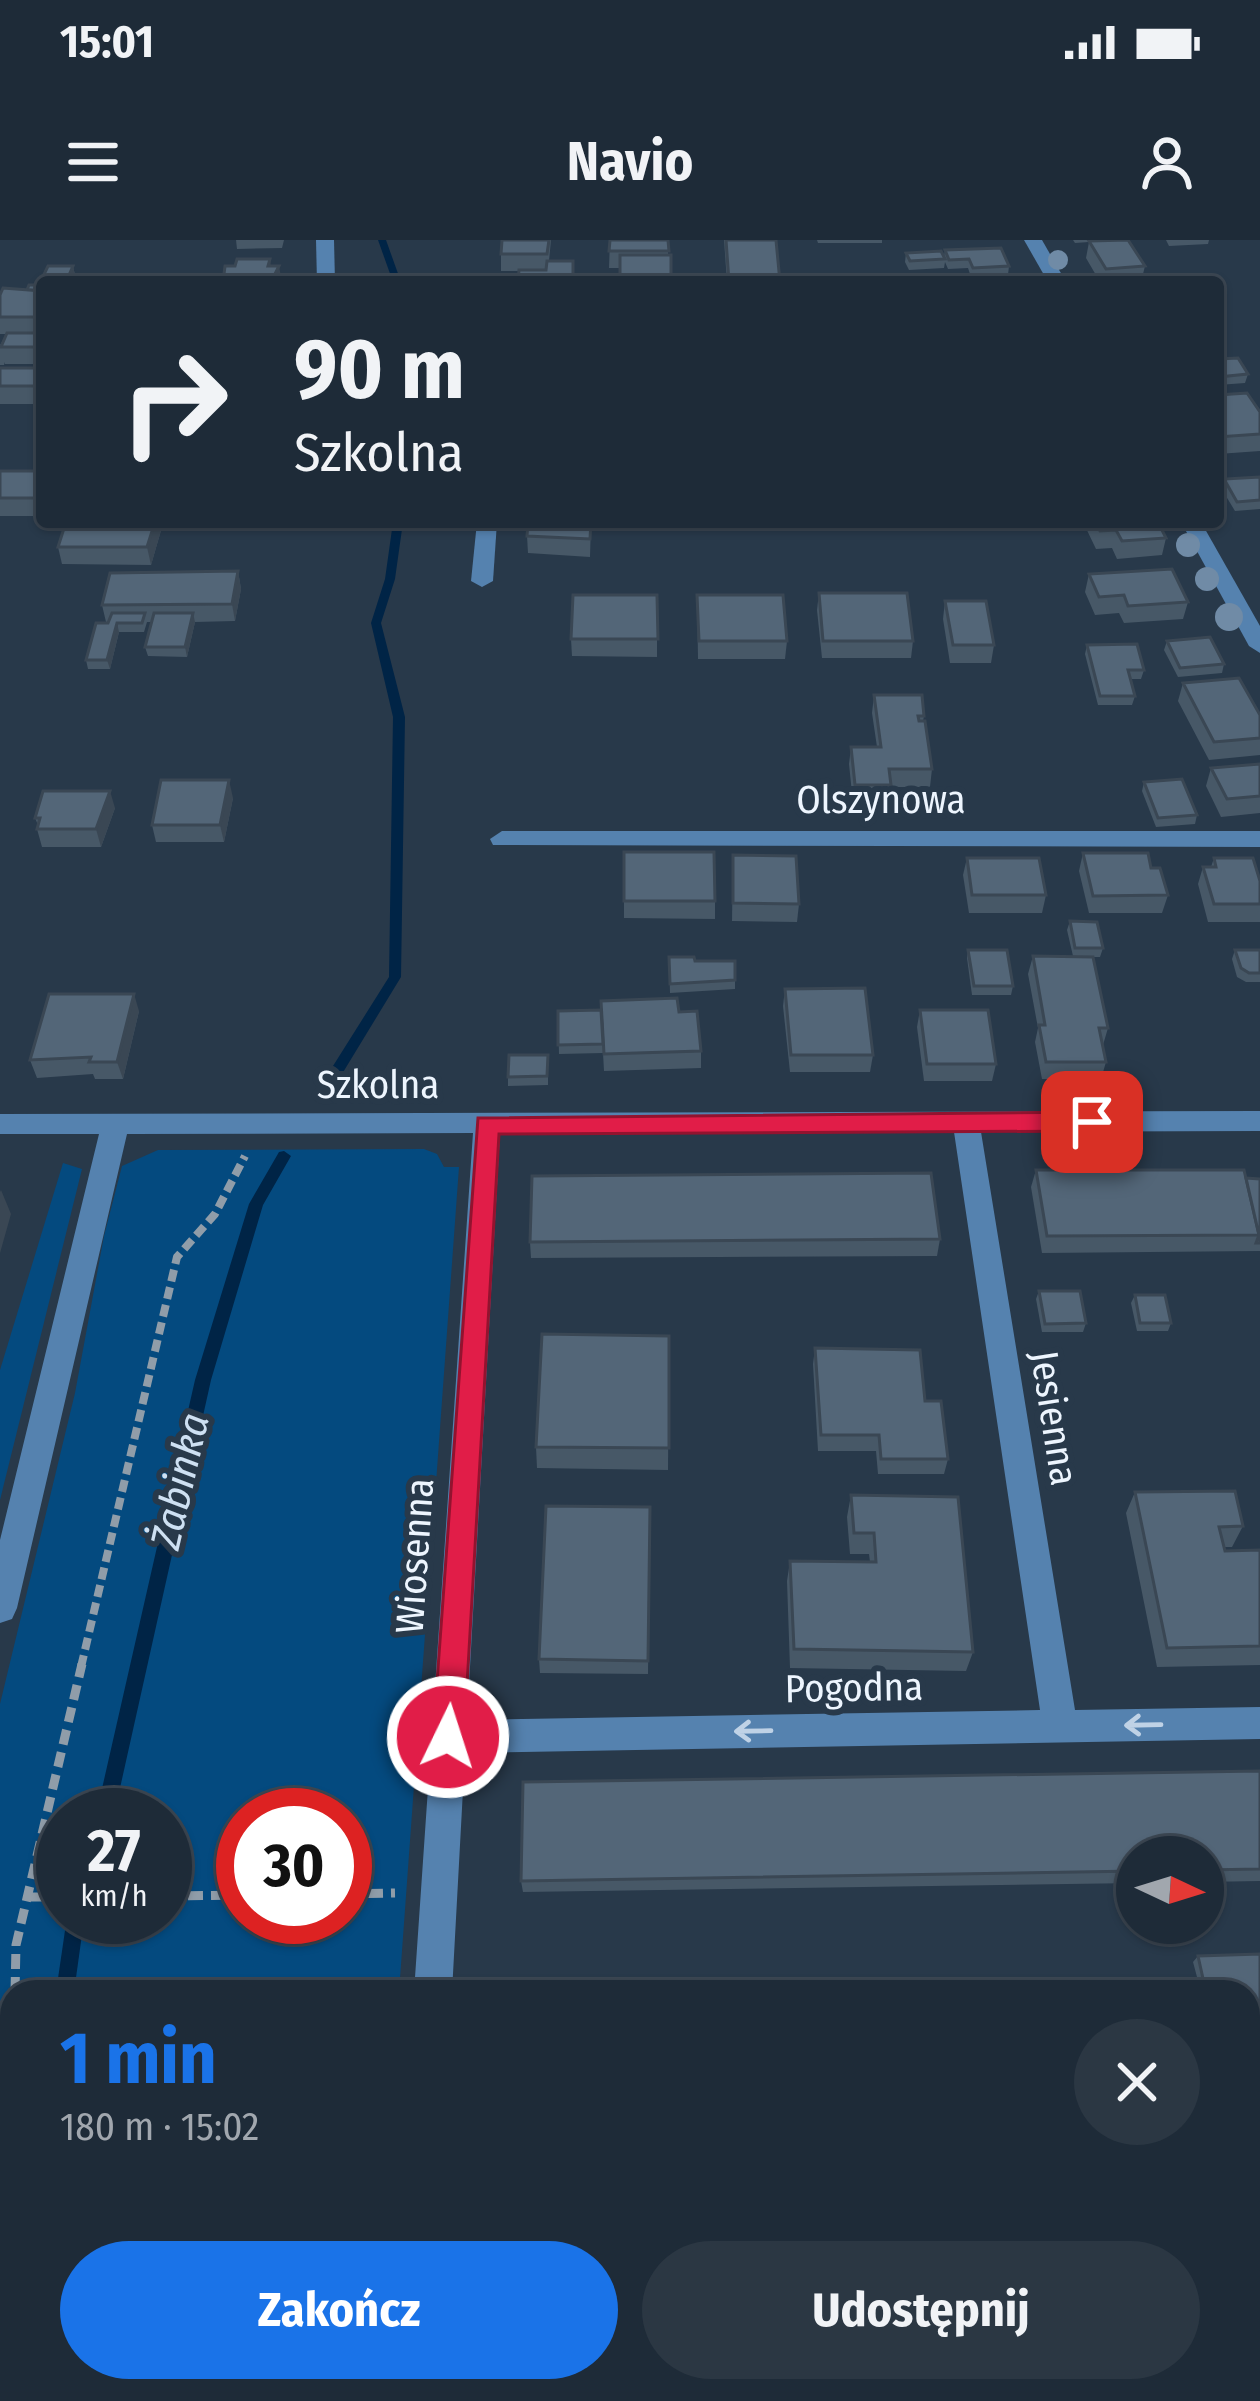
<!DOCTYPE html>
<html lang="pl">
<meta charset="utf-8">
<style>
body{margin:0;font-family:"Fira Sans Condensed",sans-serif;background:#2b3743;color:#f1f3f6;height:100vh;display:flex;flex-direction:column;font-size:45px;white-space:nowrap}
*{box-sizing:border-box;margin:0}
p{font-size:39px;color:#a1a7ae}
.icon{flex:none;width:66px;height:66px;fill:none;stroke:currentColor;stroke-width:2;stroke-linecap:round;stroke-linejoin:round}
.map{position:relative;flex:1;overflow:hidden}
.drawer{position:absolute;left:0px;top:1740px;width:1260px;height:423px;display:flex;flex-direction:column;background:#1e2b38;border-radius:36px 36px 0 0;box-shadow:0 3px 9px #0004,0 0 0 3px #3c4753}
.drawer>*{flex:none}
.hud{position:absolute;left:36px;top:36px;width:1188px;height:252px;border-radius:12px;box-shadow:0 3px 9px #0004,0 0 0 3px #3c4753;background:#1e2b38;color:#f1f3f6;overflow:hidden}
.needle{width:78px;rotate:94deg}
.buttons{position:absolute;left:1116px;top:1596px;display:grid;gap:24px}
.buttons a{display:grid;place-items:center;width:108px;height:108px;border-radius:50%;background:#1e2b38;box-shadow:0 3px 9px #0004,0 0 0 3px #3c4753;font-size:60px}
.speed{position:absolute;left:36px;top:1548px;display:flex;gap:24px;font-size:60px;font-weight:700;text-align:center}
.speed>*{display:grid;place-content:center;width:156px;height:156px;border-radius:50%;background:#1e2b38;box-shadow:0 3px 9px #0004,0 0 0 3px #3c4753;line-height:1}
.speed small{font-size:30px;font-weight:400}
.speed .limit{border:18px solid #d22;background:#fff;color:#111}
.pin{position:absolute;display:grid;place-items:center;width:102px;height:102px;color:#fff;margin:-51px;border-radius:24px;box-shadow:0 6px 18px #0006}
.me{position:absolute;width:132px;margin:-66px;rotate:4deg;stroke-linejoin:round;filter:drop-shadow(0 0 9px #0008)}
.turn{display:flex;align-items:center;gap:42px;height:252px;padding:0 60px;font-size:54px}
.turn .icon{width:156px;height:156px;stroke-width:2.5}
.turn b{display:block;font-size:84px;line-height:102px}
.round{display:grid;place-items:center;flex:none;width:126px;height:126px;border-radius:63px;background:#2b3743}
.summary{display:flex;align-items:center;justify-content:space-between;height:204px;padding:0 60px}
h1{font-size:72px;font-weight:700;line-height:90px;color:#1a73e8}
.action{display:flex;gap:24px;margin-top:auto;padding:24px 60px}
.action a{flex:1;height:138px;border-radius:72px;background:#1a73e8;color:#fff;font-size:48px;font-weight:700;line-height:138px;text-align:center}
.action a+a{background:#2b3743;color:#f1f3f6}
.status{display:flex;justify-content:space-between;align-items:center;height:84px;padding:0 60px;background:#1e2b38;direction:ltr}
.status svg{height:33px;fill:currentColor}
header{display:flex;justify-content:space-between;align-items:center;height:156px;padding:0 60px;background:#1e2b38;font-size:54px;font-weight:700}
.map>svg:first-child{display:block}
.green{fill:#044a7f;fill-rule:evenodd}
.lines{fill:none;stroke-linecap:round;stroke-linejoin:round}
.stream{fill:#002446;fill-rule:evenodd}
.path-far1{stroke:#909da9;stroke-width:8;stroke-dasharray:12 6;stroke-linecap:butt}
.path{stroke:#909da9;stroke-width:9;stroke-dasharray:15 8;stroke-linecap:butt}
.minor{fill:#5582af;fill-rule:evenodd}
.tree{fill:#708ba6}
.wall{fill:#475867}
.shaded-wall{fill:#3a4754}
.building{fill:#536678;stroke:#3a4754;stroke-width:3}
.oneway{stroke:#bfd2e6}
.route{fill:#e11d48;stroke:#92132f;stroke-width:3}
.labels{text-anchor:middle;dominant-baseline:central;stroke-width:12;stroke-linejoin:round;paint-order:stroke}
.street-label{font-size:39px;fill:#edf5fe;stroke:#28394a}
.water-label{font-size:42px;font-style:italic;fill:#cee0f2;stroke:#28394a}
</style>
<div class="status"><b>15:01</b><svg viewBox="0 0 49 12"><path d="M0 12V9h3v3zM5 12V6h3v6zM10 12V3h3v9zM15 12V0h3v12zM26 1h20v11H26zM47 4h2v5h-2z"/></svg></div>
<header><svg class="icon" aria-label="menu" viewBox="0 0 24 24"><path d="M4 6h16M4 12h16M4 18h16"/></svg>Navio<svg class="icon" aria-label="person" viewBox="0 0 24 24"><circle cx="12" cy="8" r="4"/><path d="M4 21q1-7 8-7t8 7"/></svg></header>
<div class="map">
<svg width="1260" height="2161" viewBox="0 0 1260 2161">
<rect width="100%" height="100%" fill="#28394a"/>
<g class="green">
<path d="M424,909L437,914L444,927H459L399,1752H12V2151H76L75,2161H0V1464L75,1153L104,996L122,926L158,910ZM63,1575H165V1677H63ZM345,1575V1677H243V1575Z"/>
<polygon points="63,923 82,929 0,1260 0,1130"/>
</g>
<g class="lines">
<g class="stream">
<polygon points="378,0 386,0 401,42 393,42"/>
<polygon points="393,282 403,282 395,339 381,383 405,477 401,737 328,857 323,858 316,853 389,737 393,477 371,383 385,339"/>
<polygon points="284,911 291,916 263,965 211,1140 114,1575 96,1575 195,1140 249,964 279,912"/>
<polygon points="67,1677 83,1677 84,1680 74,1752 56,1752"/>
<polygon points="38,2151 60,2151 58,2161 36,2161"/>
</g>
<polyline class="path-far1" points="81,1427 177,1017 215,974 245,916"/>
<g class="path">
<polyline points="345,1654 395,1653"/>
<polyline points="165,1656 243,1655"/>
<polyline points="29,1657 63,1657"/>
<polyline points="15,1752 16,1705 82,1424"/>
<polyline points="0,1976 12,1856"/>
</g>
<g class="minor">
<polygon points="316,0 334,0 335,42 317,42"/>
<polygon points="1024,0 1042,0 1066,42 1048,42"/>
<polygon points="477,282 497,282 493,341 482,347 471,341"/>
<polygon points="1181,282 1201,282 1260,386 1260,413 1249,406"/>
<polygon points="502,591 1260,591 1260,607 493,605 490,599"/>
<path d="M1260,871V891L981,892L1075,1470L1260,1467V1499L465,1513L452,1752H414L473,893L127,894L17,1368L12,1379L0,1383V1300L99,894H0V874ZM954,892L1040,1470L467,1480L500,893Z"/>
</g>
</g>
<g class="tree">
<circle cx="1058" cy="20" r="10"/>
<circle cx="1188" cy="305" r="12"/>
<circle cx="1207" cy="339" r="12"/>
<circle cx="1229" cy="377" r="14"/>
</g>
<g class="wall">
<polygon points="236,0 284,0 282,8 237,9"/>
<polygon points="551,0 549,21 574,42 519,31 501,31 501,14"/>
<polygon points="610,0 668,0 668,15 620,28 609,28"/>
<polygon points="724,0 776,0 780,42 727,42"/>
<polygon points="817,0 882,0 882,3 818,3"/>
<polygon points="1073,0 1128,0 1145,26 1141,42 1100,42 1086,18 1089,2 1075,3"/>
<polygon points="1166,0 1209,0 1208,4 1169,6"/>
<polygon points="945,10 1009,26 1008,35 971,37 968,28 948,29 945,22 944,28 909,30 905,22 906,13 944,17"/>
<polygon points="48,26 73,26 75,35 72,42 42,42 42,124 5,124 5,122 4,125 0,125 0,105 7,94 0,94 0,55 3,48 27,50 29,45 39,45"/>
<polygon points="1218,119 1248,134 1245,143 1218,145"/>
<rect x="0" y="128" width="42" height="36"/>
<polygon points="1218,155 1260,172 1260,211 1218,214"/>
<rect x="0" y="231" width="42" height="45"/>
<polygon points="1260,237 1260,269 1235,271 1221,248 1224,239"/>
<polygon points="591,282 590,317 528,313 527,296"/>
<polygon points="692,282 773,282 773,286 692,287"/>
<polygon points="805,282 889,282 806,286"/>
<polygon points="1083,282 1158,282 1166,298 1162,315 1117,319 1112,308 1096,309"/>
<polygon points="162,287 151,325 62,324 58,307"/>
<polygon points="238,331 241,349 235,381 195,382 187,417 148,416 145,407 152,382 147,382 144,392 119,392 110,429 88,429 86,420 106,382 102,365"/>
<polygon points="1089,334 1188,362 1183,379 1124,383 1119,373 1095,375 1085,352"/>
<polygon points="819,353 913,401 911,418 822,418 817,370"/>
<polygon points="657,355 657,417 572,416 571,399"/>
<polygon points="697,355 787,401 785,419 698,419"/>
<polygon points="945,361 994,405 991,423 950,423 943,379"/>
<polygon points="1167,401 1224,424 1222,433 1178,437 1164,410"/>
<polygon points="1087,405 1144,430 1141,439 1131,439 1135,456 1132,465 1098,465 1085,414"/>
<polygon points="1183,443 1260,475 1260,515 1209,520 1178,461"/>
<polygon points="874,455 924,476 923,481 932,529 930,547 891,547 889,563 853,563 849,524 851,507 877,507 872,473"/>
<polygon points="1260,524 1260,573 1221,577 1206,546 1211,528"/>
<polygon points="1144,542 1197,575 1195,584 1156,587 1142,551"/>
<polygon points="233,558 224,602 156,602 152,585"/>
<polygon points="115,568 101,607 42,607 37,589 38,585 35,578"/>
<polygon points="624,612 715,661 715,679 624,678"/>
<polygon points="1083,613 1151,628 1168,655 1162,673 1089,673 1079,631"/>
<polygon points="733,615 799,664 797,682 732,681"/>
<polygon points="967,618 1046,655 1042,673 969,673 963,635"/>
<polygon points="1214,618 1260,641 1260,682 1208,682 1198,644 1203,627 1211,627"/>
<polygon points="1070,681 1103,708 1100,717 1093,717 1108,788 1103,805 1106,822 1101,839 1042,839 1035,802 1038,788 1028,734 1033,716 1073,716 1067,690"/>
<polygon points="968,710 1013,746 1011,755 972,755 967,718"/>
<polygon points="1235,710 1260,710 1260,742 1246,742 1237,737 1232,719"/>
<polygon points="669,717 695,721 735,721 735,749 670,753"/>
<polygon points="785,749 873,815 870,832 790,832 783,766"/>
<polygon points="920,770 996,824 992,841 924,841 917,787"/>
<polygon points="139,771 123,839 95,839 93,834 37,838 30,820"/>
<polygon points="558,771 679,772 701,811 701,828 604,831 603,813 559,814"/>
<polygon points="548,815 548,845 508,846 508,837"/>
<polygon points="1036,930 1260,939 1260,1011 1042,1013 1031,947"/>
<polygon points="940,999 937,1016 531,1018 530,1002"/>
<polygon points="1039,1051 1086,1083 1083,1092 1042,1092 1036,1059"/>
<polygon points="1135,1055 1171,1083 1168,1091 1137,1091 1131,1063"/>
<polygon points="669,1096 668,1230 537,1228 536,1207"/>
<polygon points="815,1108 925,1161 948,1219 944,1234 878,1234 876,1211 818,1211 813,1124"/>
<polygon points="1135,1252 1243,1286 1232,1307 1224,1307 1225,1311 1260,1310 1260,1425 1157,1427 1126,1273"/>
<polygon points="851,1255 973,1412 966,1431 790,1428 787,1341 790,1321 870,1322 869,1314 850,1314 847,1277"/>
<polygon points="650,1267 648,1434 540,1433 539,1419"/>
<polygon points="1260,1531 1260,1641 1203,1642 1203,1617 1137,1617 1137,1643 523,1652 521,1641"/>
<polygon points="1260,1714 1260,1820 1248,1820 1248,1752 1201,1752 1193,1722 1198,1716"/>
</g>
<g class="shaded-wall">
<polygon points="270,19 272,36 279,26 282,42 271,42 268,26"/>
<polygon points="73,26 75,35 72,42 66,42"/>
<polygon points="155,282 161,282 162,287 151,325 147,307"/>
<polygon points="238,331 241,349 235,381 232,364"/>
<polygon points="193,373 195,382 187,417 185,407"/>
<polygon points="117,383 119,392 110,429 107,420"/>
<polygon points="229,540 233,558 224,602 220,585"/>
<polygon points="110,551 115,568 101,607 96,589"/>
<polygon points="134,754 139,771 123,839 117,822"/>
<polygon points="1,950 11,974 0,1013 0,952"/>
</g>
<g class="building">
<polygon points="502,0 549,0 547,14 501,14"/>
<polygon points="610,0 668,0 669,11 609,11"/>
<polygon points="726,0 776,0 780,42 729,42"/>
<polygon points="1128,0 1145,26 1106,29 1089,1"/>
<polygon points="1001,8 1009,26 973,28 969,19 949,20 945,10"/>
<polygon points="941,11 945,19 910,21 906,13"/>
<rect x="620" y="15" width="51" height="27"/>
<polygon points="237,19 270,19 268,26 279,26 271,42 223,42 225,26 235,26"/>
<polygon points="547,21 573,21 573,42 518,42 519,30 546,30"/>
<polygon points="48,26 73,26 66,42 42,42 42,51 27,50 29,45 39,45"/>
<polygon points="1198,38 1201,42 1144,42 1142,39"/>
<polygon points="3,48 42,51 42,107 1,107 7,93 34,93 41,77 0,77 0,55"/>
<polygon points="1238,118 1248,134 1218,137 1218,119"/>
<rect x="0" y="128" width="42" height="18"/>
<polygon points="1247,153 1260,172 1260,194 1218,197 1218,155"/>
<rect x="0" y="231" width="42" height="27"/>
<polygon points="1260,237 1260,260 1237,262 1224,239"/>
<polygon points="66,282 155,282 147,307 58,307"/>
<polygon points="528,282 591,282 590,299 527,296"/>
<polygon points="1096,282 1158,282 1166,298 1122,301 1116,290 1100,291"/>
<polygon points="1172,329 1188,362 1128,366 1124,355 1099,357 1089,334"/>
<polygon points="238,331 232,364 102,365 110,333"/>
<polygon points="819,353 907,353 913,401 823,401"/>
<polygon points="573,355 657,355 658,399 571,399"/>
<polygon points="697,355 783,355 787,401 699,401"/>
<polygon points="945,361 986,361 994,405 953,405"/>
<polygon points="112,373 145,373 142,383 117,383 107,420 86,420 96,383 108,383"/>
<polygon points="154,373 193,373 185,407 145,407"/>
<polygon points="1210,397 1224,424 1180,428 1167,401"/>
<polygon points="1137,404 1144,430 1128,430 1135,456 1100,456 1087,405"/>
<polygon points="1239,438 1260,475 1260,498 1214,502 1183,443"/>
<polygon points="874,455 922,455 924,476 918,476 919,481 925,481 932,529 889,529 891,545 855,545 851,507 881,507"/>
<polygon points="1260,524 1260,556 1227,559 1211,528"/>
<polygon points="1182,539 1197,575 1158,578 1144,542"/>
<polygon points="161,540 229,540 220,585 152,585"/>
<polygon points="43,551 110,551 96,589 37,589 40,578 35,578"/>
<polygon points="624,612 714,612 715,661 624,661"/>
<polygon points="1083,613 1148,613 1151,628 1160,628 1168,655 1093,656"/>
<polygon points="733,615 796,616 799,664 733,663"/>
<polygon points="967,618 1039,618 1046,655 972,655"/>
<polygon points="1214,618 1253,618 1260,641 1260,664 1214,664 1203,627 1216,627"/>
<polygon points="1070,681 1097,682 1103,708 1075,708"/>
<polygon points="968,710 1007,710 1013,746 974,746"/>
<polygon points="1235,710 1260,710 1260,733 1249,733 1241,728"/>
<polygon points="1033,716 1093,717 1108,788 1099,788 1106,822 1046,822 1039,785 1045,785"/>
<polygon points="669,717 694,717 695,721 735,721 735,740 670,744"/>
<polygon points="865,748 873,815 791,815 785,749"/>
<polygon points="49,754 134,754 117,822 89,822 91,817 30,820"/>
<polygon points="677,758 679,772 697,771 701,811 604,814 601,761"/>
<polygon points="601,770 603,804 558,805 558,771"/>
<polygon points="920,770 988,770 996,824 927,824"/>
<polygon points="509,815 548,815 547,836 508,837"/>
<polygon points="1036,930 1244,930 1259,995 1047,996"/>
<polygon points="931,933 940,999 530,1002 532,936"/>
<polygon points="1246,938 1260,939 1260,1003 1256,1003 1259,995"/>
<polygon points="1039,1051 1080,1051 1086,1083 1045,1084"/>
<polygon points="1135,1055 1165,1055 1171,1083 1140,1083"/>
<polygon points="542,1094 669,1096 669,1208 536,1207"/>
<polygon points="815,1108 920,1110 925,1161 941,1161 948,1219 881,1219 879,1195 821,1195"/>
<polygon points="1235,1251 1243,1286 1219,1287 1225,1311 1260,1310 1260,1406 1167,1408 1135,1252"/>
<polygon points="851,1255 958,1257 973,1412 794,1409 790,1321 876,1322 874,1293 854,1293"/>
<polygon points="546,1266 650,1267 648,1421 539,1419"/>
<polygon points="1260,1531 1260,1629 1203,1630 1203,1617 1137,1617 1137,1631 521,1641 523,1542"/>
<polygon points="1260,1714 1260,1815 1248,1816 1248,1752 1206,1752 1198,1716"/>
<polygon points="672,2151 959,2151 960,2161 672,2161"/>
</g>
<defs><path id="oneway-shaft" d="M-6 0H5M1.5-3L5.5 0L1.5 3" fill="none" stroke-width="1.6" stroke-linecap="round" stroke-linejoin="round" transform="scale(3)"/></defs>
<g class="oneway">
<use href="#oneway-shaft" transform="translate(1143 1485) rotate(179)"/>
<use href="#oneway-shaft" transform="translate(753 1491) rotate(179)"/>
</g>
<polygon class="route" points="1092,872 1105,882 1092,891 499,894 464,1497 460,1508 448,1512 437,1508 433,1497 478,878"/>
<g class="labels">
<g class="street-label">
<text x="881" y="560">Olszynowa</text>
<text x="378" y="845">Szkolna</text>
<text transform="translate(1054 1178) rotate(81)">Jesienna</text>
<text transform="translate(415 1316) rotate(-86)">Wiosenna</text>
<text transform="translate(854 1448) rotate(-1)">Pogodna</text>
</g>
<g class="water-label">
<text transform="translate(180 1241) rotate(-77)">Żabinka</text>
</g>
</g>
</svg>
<div class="buttons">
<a><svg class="needle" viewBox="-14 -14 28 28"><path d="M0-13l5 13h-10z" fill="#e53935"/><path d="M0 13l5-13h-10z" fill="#a1a7ae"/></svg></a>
</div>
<div class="speed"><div>27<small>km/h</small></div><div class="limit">30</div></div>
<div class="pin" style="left:1092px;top:882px;background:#d93025"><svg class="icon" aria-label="arrive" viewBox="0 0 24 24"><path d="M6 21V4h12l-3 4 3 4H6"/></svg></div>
<svg class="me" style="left:448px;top:1497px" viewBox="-20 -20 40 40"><circle r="17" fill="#e11d48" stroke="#fff" stroke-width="3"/><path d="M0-11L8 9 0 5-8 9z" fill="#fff"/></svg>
<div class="hud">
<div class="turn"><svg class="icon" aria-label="right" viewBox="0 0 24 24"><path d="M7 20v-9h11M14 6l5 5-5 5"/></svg><div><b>90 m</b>Szkolna</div></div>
</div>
<section class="drawer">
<div class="summary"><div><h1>1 min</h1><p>180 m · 15:02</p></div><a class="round"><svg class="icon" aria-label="close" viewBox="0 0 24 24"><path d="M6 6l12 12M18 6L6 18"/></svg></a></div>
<div class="action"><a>Zakończ</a><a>Udostępnij</a></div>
</section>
</div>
